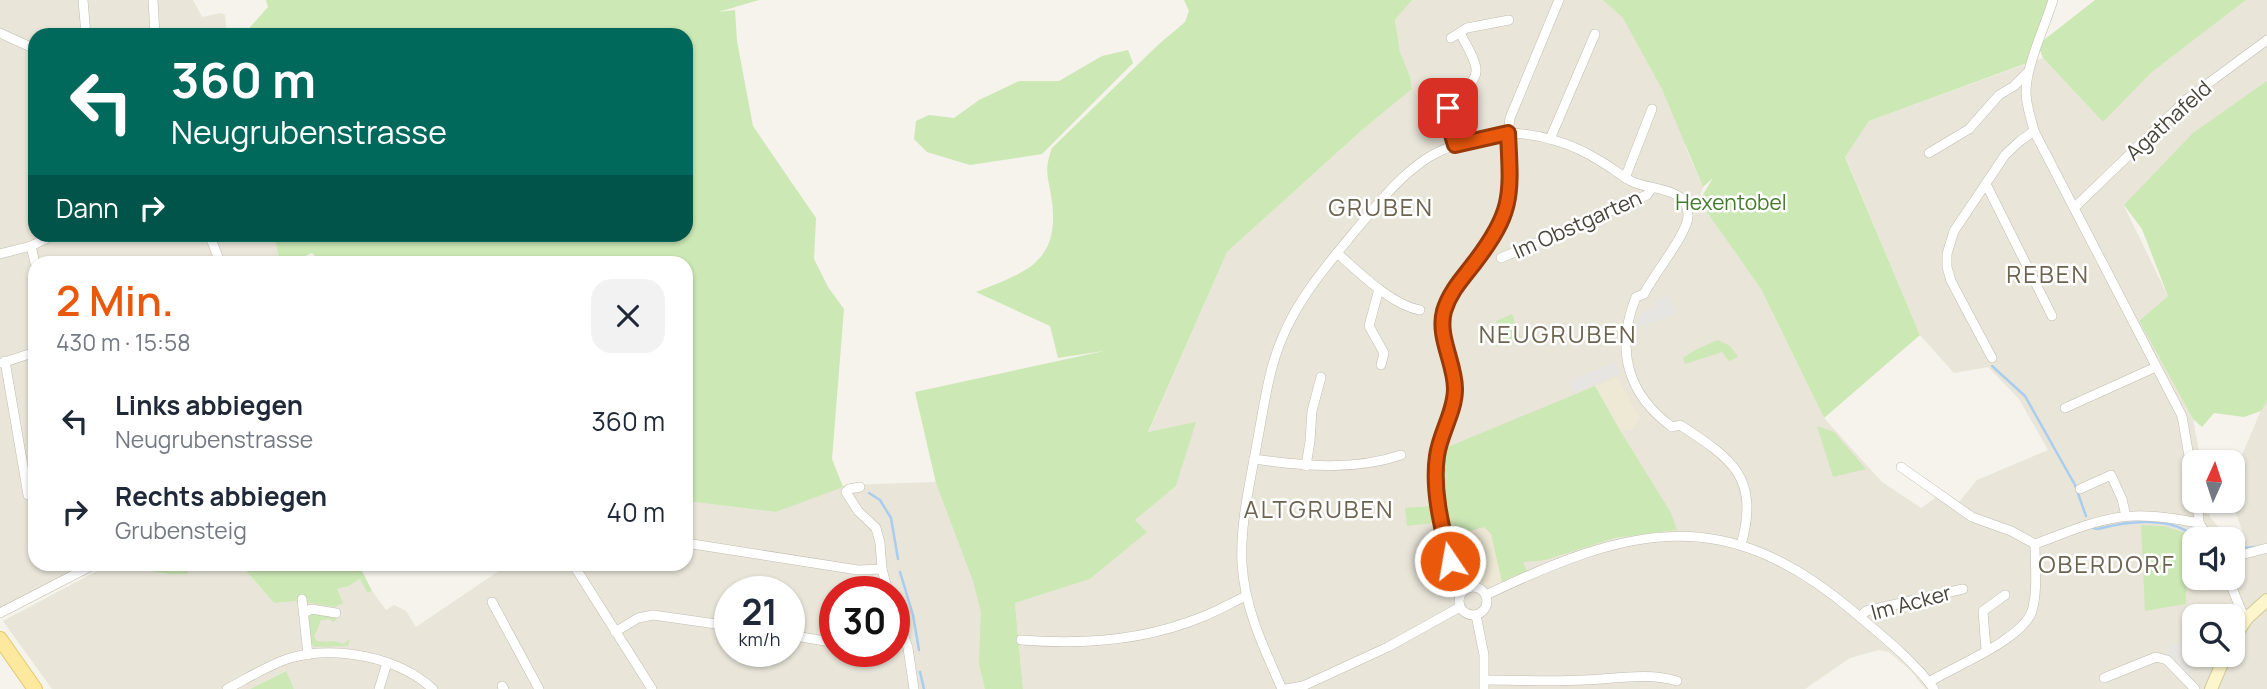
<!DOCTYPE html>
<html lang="de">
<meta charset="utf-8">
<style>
body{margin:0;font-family:Manrope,sans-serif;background:#f2f2f3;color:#1f2937;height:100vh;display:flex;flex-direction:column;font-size:26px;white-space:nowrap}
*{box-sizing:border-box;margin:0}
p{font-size:23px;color:#747a83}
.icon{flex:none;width:38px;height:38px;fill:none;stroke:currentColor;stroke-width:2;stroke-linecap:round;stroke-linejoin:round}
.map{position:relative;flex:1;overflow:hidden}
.details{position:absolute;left:28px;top:256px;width:665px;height:315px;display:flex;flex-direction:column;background:#fff;border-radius:21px;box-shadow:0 2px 5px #0004}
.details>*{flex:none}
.banner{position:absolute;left:28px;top:28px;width:665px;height:214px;border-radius:21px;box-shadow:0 2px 5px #0004;background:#00695c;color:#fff;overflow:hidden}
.needle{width:46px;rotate:3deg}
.controls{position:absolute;left:2182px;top:450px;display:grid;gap:14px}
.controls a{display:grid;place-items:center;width:63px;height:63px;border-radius:14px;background:#fff;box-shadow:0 2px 5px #0004;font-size:35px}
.speed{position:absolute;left:714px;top:576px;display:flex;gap:14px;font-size:35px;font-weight:700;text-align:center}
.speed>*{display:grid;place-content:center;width:91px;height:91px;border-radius:50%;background:#fff;box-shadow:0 2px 5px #0004;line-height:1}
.speed small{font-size:18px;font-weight:400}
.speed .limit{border:10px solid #d22;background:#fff;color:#111}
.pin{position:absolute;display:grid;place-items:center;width:60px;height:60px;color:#fff;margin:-30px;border-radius:14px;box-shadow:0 4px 10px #0006}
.me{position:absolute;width:77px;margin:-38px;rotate:348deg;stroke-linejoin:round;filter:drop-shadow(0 0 5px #0008)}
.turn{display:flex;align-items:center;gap:24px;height:147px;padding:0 28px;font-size:32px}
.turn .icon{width:91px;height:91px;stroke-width:2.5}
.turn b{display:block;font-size:49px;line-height:60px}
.then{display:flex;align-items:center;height:66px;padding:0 28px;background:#0003;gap:14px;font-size:26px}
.round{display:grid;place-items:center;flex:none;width:74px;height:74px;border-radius:21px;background:#f2f2f3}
.summary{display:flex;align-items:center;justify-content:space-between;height:119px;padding:0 28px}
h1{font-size:42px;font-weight:600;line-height:52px;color:#ea580c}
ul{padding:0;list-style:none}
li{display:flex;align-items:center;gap:21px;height:91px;padding:0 28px}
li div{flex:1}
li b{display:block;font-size:26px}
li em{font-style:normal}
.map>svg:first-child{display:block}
.residential{fill:#e9e5d9;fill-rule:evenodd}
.education{fill:#eee9d5}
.green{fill:#cce8b5}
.parking{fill:#e7e5e2}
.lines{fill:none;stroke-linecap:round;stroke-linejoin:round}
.stream{stroke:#a9cdef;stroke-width:2.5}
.minor-casing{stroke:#c1bcad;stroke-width:10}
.secondary-casing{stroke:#d3c99b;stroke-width:14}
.primary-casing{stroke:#e2c96c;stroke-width:16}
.minor{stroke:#fff;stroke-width:9}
.secondary{stroke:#fdf6cc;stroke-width:12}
.primary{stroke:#fce99d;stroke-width:14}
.route-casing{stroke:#983908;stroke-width:18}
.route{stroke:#ea580c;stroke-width:12}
.labels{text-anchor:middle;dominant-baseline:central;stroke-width:5;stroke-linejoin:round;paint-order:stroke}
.street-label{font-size:21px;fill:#494439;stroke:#fff}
.park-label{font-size:21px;fill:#437b2c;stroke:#fff}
.quarter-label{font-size:24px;letter-spacing:2px;fill:#6c6350;stroke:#fff}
</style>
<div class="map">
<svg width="2267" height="689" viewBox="0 0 2267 689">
<rect width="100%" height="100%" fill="#f5f3eb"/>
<g class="residential">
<polygon points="0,0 193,0 202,17 221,13 225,15 227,35 35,35 35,234 298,235 291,262 35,262 35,564 102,564 2,617 0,615"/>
<path d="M1411,0H1605L1623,18L1629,20L1671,96L1687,151L1703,187L1699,201L1761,289L1824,418L1882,482L1921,508L1942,493L1959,502L1977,480L2048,450L2019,399L1988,367L1954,373L1920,335L1845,156L1869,121L2043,58L2103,122L2152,72L2246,0H2267V82L2124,206L2168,296L2139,321L2193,419L2201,462H2194V500L2207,501L2210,517L2227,538L2246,540L2231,501L2233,500V476L2265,401H2267V689H1925L1911,671L1889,652L1879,650L1850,658L1805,689H1023L1015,603L1090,579L1146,532L1135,520L1176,486L1195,423L1148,433L1227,252L1362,130L1412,89L1410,76L1400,52L1395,20ZM1595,386L1677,530L1615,538L1573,550L1484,527ZM2194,539H2233V578H2194ZM2194,616H2233V654H2194Z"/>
<path d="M936,482L981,593L987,689H294L285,671L250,689H52L3,621L110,564H121L123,566L167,574H188L187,564H240L274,603L298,601V597L302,593L337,589L349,586L360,579L367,593L372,591L386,610L394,605L406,611L416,627L509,564H686V501L776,512L845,485ZM730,592H789V651H730ZM835,592H894V651H835Z"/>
</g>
<g class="education">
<polygon points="1618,377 1639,418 1633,429 1621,432 1595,386"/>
<polygon points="1485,528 1491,534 1502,582 1492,586 1463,582 1460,580 1447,539"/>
</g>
<g class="green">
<polygon points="266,0 759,0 718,12 735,10 737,41 753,126 816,218 814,259 828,287 844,309 832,459 843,487 776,512 686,501 686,262 321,262 312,253 291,262 280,262 274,235 686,234 686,35 243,35 268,7"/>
<path d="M1184,0H1412L1395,20L1400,52L1410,76L1412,89L1362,130L1227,252L1148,432L1196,422L1176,486L1135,520L1147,532L1090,579L1015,603L1023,689H985L979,664L981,612L973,581L936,483L915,392L1104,351L1058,358L1050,326L976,292C1023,273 1060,264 1052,202C1049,177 1043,173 1052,148L1159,44L1185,22L1189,11Z"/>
<polygon points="1603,0 2053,0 2040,43 2095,0 2246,0 2152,72 2103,122 2043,58 2038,45 2030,62 1869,121 1845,157 1920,335 1824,418 1761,289 1699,201 1713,178 1703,187 1662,89 1623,18"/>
<polygon points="1128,50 1133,63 1042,154 970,165 927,152 914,139 916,121 929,115 954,118 979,100 1019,81 1059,81 1102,56"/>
<polygon points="2267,81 2267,401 2261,411 2244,417 2214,413 2202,427 2193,419 2139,321 2168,296 2142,229 2124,205 2193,133"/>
<polygon points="1512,314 1521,337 1497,347 1491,332 1499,328 1496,321"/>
<polygon points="1718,340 1730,346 1738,357 1729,361 1722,352 1685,364 1683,358 1697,349"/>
<polygon points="1595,386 1621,432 1671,513 1677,530 1615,538 1545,560 1523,562 1527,571 1502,582 1491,534 1484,527 1447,537 1438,486 1440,453 1443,449"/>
<polygon points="1817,426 1834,432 1866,469 1833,477"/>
<polygon points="1432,506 1434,523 1407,526 1405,508"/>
<polygon points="2141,525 2164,526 2186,533 2186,604 2145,611"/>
<polygon points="121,564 187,564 188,574 167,574 123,566"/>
<polygon points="240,564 354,564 356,569 362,571 372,591 367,593 360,579 349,586 337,589 343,603 335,607 306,602 302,594 298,597 298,601 274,603"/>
<path d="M311,611L335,615L337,619L333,622L330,619L321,620L314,637L317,641C327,643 333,639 343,644L350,639L348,646L314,647L311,643L308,617Z"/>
<polygon points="286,671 294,689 250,689"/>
</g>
<g class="parking">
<polygon points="1669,296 1676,314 1636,328 1641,314 1655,306 1659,300"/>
<polygon points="1615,362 1620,373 1573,393 1568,381"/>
<polygon points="2188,635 2193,683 2165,651"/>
</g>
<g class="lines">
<g class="stream">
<polyline points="1992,366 2025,396 2075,485 2086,516"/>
<polyline points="869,493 880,500 891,518 898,559"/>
<path d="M2093,528L2098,529C2127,521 2173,515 2197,539"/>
<polyline points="2233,549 2255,547"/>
<polyline points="900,572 913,615 919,650"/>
<polyline points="920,672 924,689"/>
</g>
<defs>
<g id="minor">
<polyline points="83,0 86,35"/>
<polyline points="153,0 155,35"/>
<path d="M2053,0C2045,26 2026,66 2026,92C2026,105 2031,118 2034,131L2182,416L2194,485"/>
<polyline points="0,33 35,49"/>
<polyline points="1451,38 1467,28 1509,20"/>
<polyline points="1428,110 1440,102 1451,103"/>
<polyline points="1550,139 1595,34"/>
<path d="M1455,145C1451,134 1445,120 1449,108C1454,92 1478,86 1476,68C1474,56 1465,43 1460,33"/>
<polyline points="1929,153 1969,129 1999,95 2014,86 2028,72"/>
<polyline points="1625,178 1652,109"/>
<polyline points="1986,184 2052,316"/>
<polyline points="2075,207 2187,99 2267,40"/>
<polyline points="209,234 220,262"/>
<polyline points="31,246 35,263"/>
<path d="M1337,253C1359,272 1391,305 1420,310"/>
<polyline points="0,254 31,246 56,234"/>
<polyline points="1501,258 1647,195 1652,188"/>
<polyline points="1379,289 1369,326 1384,353 1381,365"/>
<polyline points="1992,358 1951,281 1947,267 1947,254 1954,231 2005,155 2020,141 2034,131"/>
<polyline points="5,361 28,495"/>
<polyline points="2,363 35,352"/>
<polyline points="2065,408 2156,367"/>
<path d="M1254,459C1303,466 1354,471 1401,455"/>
<polyline points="1306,466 1310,441 1312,411 1321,377"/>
<polyline points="1901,467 1972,517 2011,531 2035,544"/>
<polyline points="860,487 849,489 846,492 858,511 876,528 880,543 882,569 888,592"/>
<polyline points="2080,489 2111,475 2122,499 2126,516"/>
<polyline points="2198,500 2199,523 2210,539"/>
<polyline points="686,543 858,570 882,569"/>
<polyline points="2233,557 2267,548"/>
<polyline points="573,564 652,689"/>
<polyline points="2228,578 2243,615 2247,618"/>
<circle cx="1473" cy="601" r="14"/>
<path d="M1463,590C1445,567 1433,485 1437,456C1440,434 1455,412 1455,389C1455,361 1436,335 1446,307C1458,271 1493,249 1505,213C1516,183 1505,149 1510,118L1559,0"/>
<path d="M1486,595C1629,527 1723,501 1854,612C1882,636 1912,659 1934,689"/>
<polyline points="302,599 308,655"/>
<polyline points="492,602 539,689"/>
<polyline points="894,607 908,648 914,689"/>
<polyline points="0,613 95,564"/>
<polyline points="304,613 311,609 336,613"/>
<polyline points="1476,615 1484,655 1484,689"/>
<polyline points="1860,617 1866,611 1963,589"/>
<polyline points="615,632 638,618 653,615 730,626"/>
<polyline points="789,635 825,641"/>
<path d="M1021,640C1082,645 1146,640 1202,617C1217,611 1231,603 1246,596"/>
<polyline points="1986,650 1983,611 2005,595"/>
<polyline points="2104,678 2156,657 2167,660 2195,689"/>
<path d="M1485,680C1518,680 1551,682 1584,680C1615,679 1648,672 1677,681"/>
<path d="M1929,682C1955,666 2023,639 2032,611C2038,590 2035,565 2035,544C2066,533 2100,517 2134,516C2155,515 2178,519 2199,523"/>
<polyline points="502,686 504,689"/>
<path d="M227,689C248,678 268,665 290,658C336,645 398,657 433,689"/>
<polyline points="379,689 387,663"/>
<path d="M1282,689C1264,648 1245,610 1242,564C1240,524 1250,483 1257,443C1264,407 1268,370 1283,336C1300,296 1328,264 1355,231C1378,204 1399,176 1429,157C1449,145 1487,133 1510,133C1541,134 1574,144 1600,161C1611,167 1620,175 1631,181C1650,191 1689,186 1688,216C1688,233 1653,275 1644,294L1636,297C1615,349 1627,394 1672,427L1680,425C1732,459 1760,477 1741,545"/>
<polyline points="1286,689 1303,686 1388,647 1460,607"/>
</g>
<g id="secondary">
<polyline points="2233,639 2247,618 2267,600"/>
<polyline points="2211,689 2226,654"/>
</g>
<polyline id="primary" points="0,639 35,689"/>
</defs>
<use href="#minor" class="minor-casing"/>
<use href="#secondary" class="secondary-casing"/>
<use href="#primary" class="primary-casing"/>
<use href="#minor" class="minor"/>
<use href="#secondary" class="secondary"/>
<use href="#primary" class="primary"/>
</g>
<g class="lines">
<defs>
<path id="route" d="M1448,108L1449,125L1455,145L1508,133C1511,195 1514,211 1475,262C1463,278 1450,291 1444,311C1437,337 1455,363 1455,389C1455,412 1440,433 1437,456C1432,490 1442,528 1450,561"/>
</defs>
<use href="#route" class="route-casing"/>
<use href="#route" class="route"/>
</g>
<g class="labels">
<g class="street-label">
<text transform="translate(2168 120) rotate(-42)">Agathafeld</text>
<text transform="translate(1577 224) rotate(-24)">Im Obstgarten</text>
<text transform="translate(1911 602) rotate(-15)">Im Acker</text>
</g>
<g class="park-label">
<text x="1731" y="202">Hexentobel</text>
</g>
<g class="quarter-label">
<text x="1381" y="206">GRUBEN</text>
<text x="2048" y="273">REBEN</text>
<text x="1558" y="333">NEUGRUBEN</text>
<text x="1319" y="508">ALTGRUBEN</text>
<text x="2107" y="563">OBERDORF</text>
</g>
</g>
</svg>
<div class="controls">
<a><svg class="needle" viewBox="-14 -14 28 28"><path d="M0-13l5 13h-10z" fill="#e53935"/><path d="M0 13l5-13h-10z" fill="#747a83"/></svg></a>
<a><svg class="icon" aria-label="sound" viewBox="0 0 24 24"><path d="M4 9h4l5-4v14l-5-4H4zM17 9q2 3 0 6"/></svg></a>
<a><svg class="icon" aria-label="search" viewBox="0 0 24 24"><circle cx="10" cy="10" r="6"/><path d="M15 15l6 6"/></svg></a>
</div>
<div class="speed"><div>21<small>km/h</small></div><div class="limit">30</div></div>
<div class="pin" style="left:1448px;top:108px;background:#d93025"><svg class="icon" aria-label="arrive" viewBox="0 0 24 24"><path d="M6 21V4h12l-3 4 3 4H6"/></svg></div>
<svg class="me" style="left:1450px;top:561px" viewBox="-20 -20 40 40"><circle r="17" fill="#ea580c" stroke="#fff" stroke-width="3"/><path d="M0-11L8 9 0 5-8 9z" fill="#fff"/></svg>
<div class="banner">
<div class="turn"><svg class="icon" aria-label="left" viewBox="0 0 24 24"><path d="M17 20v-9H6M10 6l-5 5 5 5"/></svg><div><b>360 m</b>Neugrubenstrasse</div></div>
<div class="then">Dann<svg class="icon" aria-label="right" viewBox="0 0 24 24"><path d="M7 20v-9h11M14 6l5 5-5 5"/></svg></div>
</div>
<section class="details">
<div class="summary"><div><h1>2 Min.</h1><p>430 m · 15:58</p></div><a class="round"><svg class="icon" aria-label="close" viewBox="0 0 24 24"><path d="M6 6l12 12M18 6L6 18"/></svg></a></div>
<ul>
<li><svg class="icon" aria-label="left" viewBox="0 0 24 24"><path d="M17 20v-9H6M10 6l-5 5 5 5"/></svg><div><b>Links abbiegen</b><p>Neugrubenstrasse</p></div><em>360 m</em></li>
<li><svg class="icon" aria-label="right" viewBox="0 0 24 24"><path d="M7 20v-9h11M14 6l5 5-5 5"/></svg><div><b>Rechts abbiegen</b><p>Grubensteig</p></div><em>40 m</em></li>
</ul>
</section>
</div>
